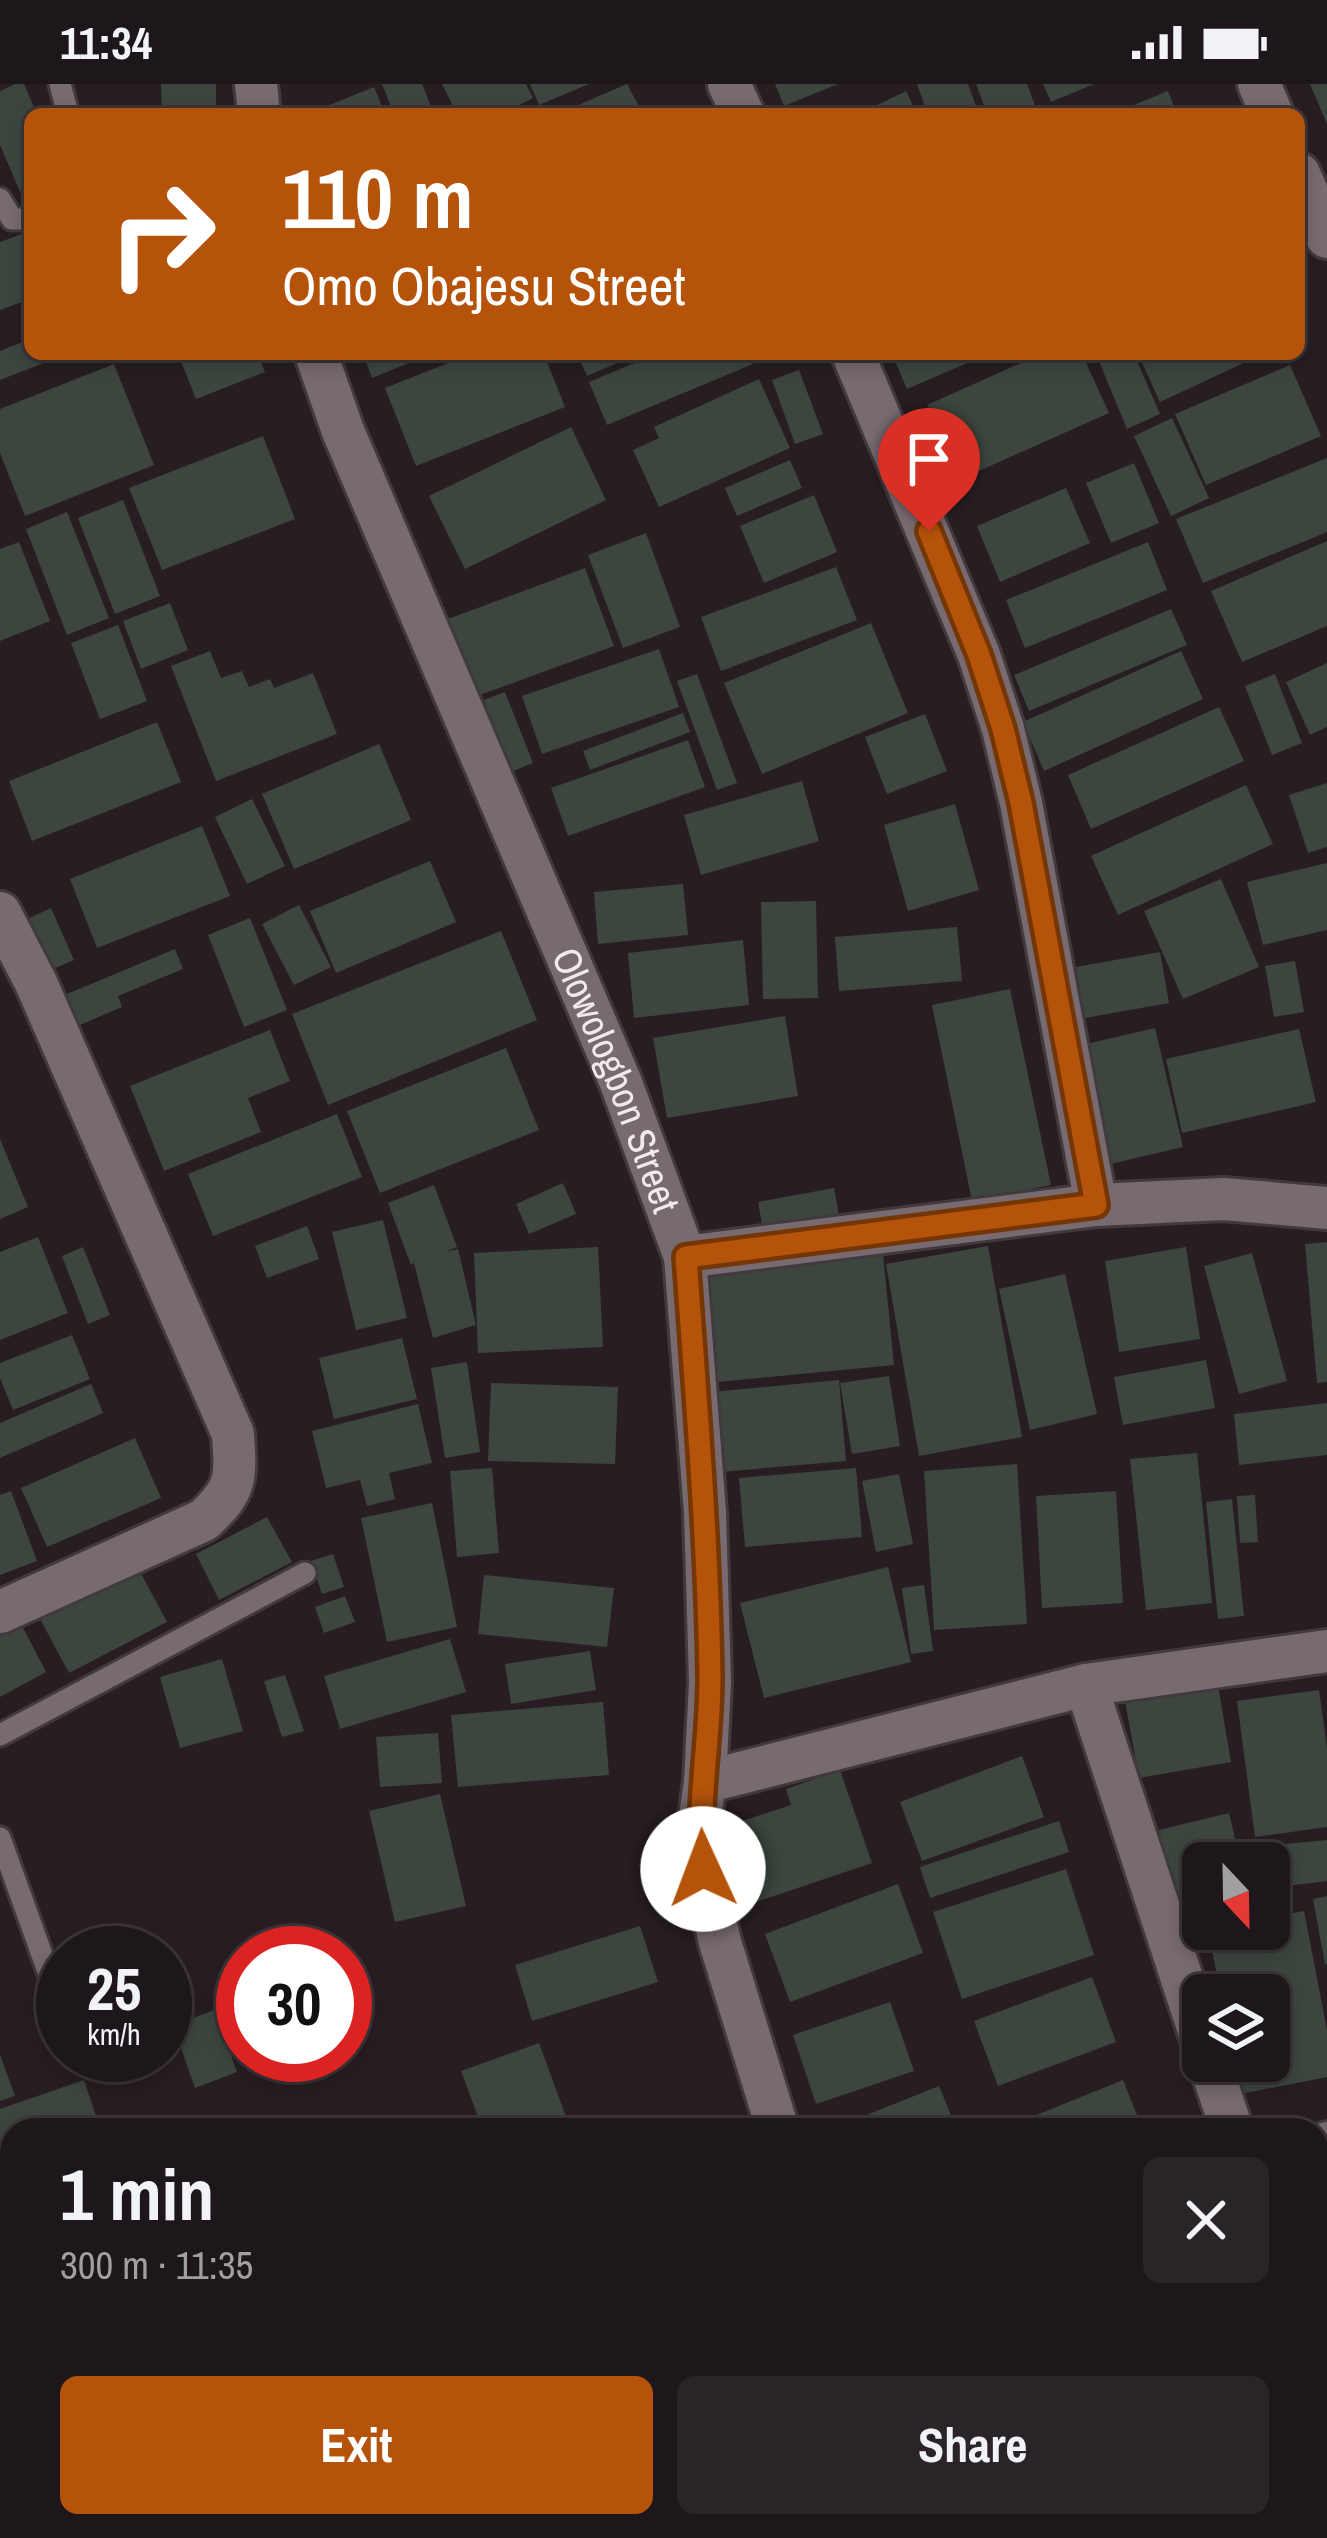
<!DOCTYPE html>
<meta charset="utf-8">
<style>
body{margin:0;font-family:"Archivo Narrow",sans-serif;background:#2a2327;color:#f1f3f6;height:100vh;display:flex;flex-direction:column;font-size:45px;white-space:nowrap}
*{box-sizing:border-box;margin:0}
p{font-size:39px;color:#a09fa2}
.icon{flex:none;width:66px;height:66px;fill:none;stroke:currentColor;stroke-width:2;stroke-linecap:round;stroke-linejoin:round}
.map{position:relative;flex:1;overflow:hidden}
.side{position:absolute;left:0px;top:2034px;width:1329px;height:420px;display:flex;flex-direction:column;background:#1d161a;border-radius:36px 36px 0 0;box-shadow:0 6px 18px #0003,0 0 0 3px #3b3539}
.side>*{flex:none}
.hud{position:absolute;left:24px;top:24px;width:1281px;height:252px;border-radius:18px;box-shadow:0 6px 18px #0003,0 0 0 3px #3b3539;background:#b45309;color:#fff;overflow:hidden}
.needle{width:78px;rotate:158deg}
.controls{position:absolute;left:1182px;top:1758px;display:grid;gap:24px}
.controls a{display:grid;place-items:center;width:108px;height:108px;border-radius:18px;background:#1d161a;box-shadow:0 6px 18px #0003,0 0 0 3px #3b3539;font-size:60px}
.speed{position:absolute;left:36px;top:1842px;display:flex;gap:24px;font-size:60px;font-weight:700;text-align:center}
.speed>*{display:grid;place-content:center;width:156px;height:156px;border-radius:50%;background:#1d161a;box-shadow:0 6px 18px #0003,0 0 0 3px #3b3539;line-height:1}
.speed small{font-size:30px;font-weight:400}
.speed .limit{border:18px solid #d22;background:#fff;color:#111}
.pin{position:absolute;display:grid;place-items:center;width:102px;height:102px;color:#fff;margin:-123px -51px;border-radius:50% 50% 50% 0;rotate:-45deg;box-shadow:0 0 12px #0007}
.pin .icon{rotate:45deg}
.me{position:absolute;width:132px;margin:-66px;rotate:358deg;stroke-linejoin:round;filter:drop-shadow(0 0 9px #0008)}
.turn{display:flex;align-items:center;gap:42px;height:252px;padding:0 60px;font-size:54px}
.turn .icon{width:156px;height:156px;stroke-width:2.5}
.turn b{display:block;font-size:84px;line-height:102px}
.round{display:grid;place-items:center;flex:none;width:126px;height:126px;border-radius:18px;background:#2a2327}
.headline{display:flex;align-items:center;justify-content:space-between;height:204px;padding:0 60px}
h1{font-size:72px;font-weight:800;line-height:90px}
.button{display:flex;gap:24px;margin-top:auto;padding:24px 60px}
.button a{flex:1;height:138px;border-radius:18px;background:#b45309;color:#fff;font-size:48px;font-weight:800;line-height:138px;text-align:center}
.button a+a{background:#2a2327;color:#f1f3f6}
.status{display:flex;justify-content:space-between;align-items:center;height:84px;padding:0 60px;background:#1d161a;direction:ltr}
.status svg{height:33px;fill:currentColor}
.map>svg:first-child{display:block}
.building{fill:#3c463f}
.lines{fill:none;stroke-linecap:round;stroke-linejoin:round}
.lane-casing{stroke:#40393e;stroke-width:27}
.street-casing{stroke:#40393e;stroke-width:48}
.lane{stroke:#776a71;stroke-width:21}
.street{stroke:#776a71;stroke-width:42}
.route-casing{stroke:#753606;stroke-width:30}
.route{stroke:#b45309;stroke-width:21}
.labels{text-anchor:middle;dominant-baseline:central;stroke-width:12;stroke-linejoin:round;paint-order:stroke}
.street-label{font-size:39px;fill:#f0e9ed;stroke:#1d1319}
</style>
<div class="status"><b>11:34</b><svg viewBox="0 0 49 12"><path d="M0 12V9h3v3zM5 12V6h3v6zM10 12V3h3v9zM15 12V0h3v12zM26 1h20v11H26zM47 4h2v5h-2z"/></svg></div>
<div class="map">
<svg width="1327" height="2454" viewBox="0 0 1327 2454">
<rect width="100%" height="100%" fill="#271d23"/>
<g class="building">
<polygon points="15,0 24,0 37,30 30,30 30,131 0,61 0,7"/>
<polygon points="161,0 216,0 216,30 162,30"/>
<polygon points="382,0 422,0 434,30 394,30"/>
<polygon points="442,0 526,0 533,14 501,30 457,30"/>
<polygon points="530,0 589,0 539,21"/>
<polygon points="627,0 643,30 557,30"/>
<polygon points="775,0 838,0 784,22"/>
<polygon points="917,0 968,0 979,30 928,30"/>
<polygon points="976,0 1027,0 1038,30 987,30"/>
<polygon points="1043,0 1094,0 1051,18"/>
<polygon points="1310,0 1327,0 1327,40"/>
<polygon points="374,3 385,30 307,30"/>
<polygon points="906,7 917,30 859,30"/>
<polygon points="1168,7 1177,30 1112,30"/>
<polygon points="30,147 30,215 0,226 0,158"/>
<polygon points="30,255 30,270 67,270 0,296 0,267"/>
<polygon points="178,270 258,270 265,288 196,315"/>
<polygon points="363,270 431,270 372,294"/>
<polygon points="471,270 544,270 565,323 416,382 385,304"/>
<polygon points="577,270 638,270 587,292"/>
<polygon points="656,270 749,270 753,280 607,341 589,298"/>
<polygon points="892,270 988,270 907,305"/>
<polygon points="1041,270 1082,270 1109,329 961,395 927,321"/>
<polygon points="1096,270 1134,270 1160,330 1127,345"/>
<polygon points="1138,270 1263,270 1160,318"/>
<polygon points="114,280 154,381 25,432 0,369 0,325"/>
<polygon points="1290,281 1321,352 1206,401 1175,330"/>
<polygon points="799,286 823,350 795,360 772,296"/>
<polygon points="759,295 790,364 659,423 633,366 659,354 654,343"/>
<polygon points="1172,334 1209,414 1171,432 1134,352"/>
<polygon points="571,343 606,416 465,485 429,412"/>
<polygon points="263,352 295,435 162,486 129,404"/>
<polygon points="1327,374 1327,448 1203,499 1176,435"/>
<polygon points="790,376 802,404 737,432 725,404"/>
<polygon points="1134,379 1159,439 1111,459 1086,399"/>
<polygon points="1066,404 1090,459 1000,498 977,442"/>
<polygon points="814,411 837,468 764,499 740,442"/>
<polygon points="123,416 160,512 115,530 78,434"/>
<polygon points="67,428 109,534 67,551 26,445"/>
<polygon points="646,449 680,543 623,564 588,471"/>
<polygon points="1327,457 1327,542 1242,578 1211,507"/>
<polygon points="19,458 50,537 0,557 0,465"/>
<polygon points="1148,458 1167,506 1025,564 1006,516"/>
<polygon points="836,483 857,536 721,587 701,533"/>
<polygon points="585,484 614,562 477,612 448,535"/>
<polygon points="170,519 188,566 141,585 123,537"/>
<polygon points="1171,525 1187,561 1029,627 1014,591"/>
<polygon points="871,539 908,629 762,690 724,599"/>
<polygon points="118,541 147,617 100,635 71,559"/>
<polygon points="659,565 679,623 542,670 522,612"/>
<polygon points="210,567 221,594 242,587 249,603 270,595 274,604 313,589 337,650 216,697 171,582"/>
<polygon points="1181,567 1203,615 1044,687 1023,638"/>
<polygon points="1327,579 1327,643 1310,651 1286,598"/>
<polygon points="697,590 737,699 717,706 677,597"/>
<polygon points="1275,590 1302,659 1272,671 1245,602"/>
<polygon points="505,608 533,679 513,687 484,616"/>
<polygon points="1219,623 1244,677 1091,745 1068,691"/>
<polygon points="683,629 690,648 590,686 583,667"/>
<polygon points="925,630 947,687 887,710 865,653"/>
<polygon points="157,638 181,698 32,757 9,697"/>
<polygon points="688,656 705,703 568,752 551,704"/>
<polygon points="379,660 411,736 294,785 262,710"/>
<polygon points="802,697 819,757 701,791 684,731"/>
<polygon points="1327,699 1327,763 1308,769 1289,711"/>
<polygon points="1246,701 1273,760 1118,831 1091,772"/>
<polygon points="252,715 285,782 247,800 215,733"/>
<polygon points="955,720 979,806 908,827 884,741"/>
<polygon points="202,742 230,812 97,864 70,795"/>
<polygon points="430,777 456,838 336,889 310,827"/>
<polygon points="1327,779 1327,846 1263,861 1247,798"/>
<polygon points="1221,795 1259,883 1183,915 1144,827"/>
<polygon points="683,800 688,851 598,860 594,808"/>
<polygon points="816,817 818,914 763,915 761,818"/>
<polygon points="299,821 331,883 294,901 262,840"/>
<polygon points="51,824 74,876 46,888 23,837"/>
<polygon points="250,834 287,926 244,943 208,851"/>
<polygon points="957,843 962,897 839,907 835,853"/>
<polygon points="501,847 537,936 328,1021 292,930"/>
<polygon points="743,856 749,921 634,934 628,869"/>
<polygon points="175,865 183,885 118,912 122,923 68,946 55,915"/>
<polygon points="1160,868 1169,919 1085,934 1076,883"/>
<polygon points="1295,877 1304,928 1274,933 1265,882"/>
<polygon points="1010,905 1051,1101 972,1117 932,921"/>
<polygon points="785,932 798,1012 667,1034 653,954"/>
<polygon points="1155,944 1183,1063 1110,1080 1082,961"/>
<polygon points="1299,945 1316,1018 1182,1049 1166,975"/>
<polygon points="270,946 290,997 248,1014 261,1048 164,1087 130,1002"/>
<polygon points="506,964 539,1046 380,1109 347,1027"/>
<polygon points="337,1030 362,1093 213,1152 188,1090"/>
<polygon points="0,1055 28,1123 0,1135"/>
<polygon points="563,1099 576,1130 529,1150 516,1120"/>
<polygon points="434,1101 457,1163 445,1168 458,1165 476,1241 433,1254 414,1179 411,1181 388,1119"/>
<polygon points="834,1104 840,1137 764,1151 758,1118"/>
<polygon points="383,1136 407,1234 356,1246 332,1148"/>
<polygon points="307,1142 319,1175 267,1194 255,1162"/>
<polygon points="38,1153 68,1229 0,1256 0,1168"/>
<polygon points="1327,1158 1327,1298 1317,1299 1305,1160"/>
<polygon points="988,1162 1022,1353 919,1372 886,1180"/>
<polygon points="83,1163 110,1231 88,1240 62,1172"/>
<polygon points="598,1163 603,1263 478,1269 474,1169"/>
<polygon points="1186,1163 1200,1255 1119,1268 1105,1177"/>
<polygon points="883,1169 894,1281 717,1298 706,1187"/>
<polygon points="1252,1169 1287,1297 1239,1310 1204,1182"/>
<polygon points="1065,1190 1097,1330 1030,1346 999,1205"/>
<polygon points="72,1251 90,1295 13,1326 0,1294 0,1279"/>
<polygon points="402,1254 417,1315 334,1335 319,1274"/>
<polygon points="1206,1276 1215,1324 1123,1341 1114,1293"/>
<polygon points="467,1278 480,1368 445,1374 431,1284"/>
<polygon points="889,1292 900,1362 852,1370 840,1299"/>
<polygon points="839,1296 846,1377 709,1389 701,1309"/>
<polygon points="491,1299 618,1303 615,1380 488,1377"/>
<polygon points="91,1300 103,1329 0,1374 0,1339"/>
<polygon points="1327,1319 1327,1371 1239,1381 1234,1330"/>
<polygon points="418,1320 432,1379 389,1389 395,1415 367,1422 360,1396 326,1404 312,1347"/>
<polygon points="135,1354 161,1414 47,1463 21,1404"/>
<polygon points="1197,1369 1212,1519 1146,1526 1130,1375"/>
<polygon points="1017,1380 1027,1540 934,1546 924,1387"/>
<polygon points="492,1384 499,1469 457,1473 450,1387"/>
<polygon points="856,1384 862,1453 745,1463 739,1394"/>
<polygon points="899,1390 913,1460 876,1468 862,1397"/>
<polygon points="11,1407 37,1477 0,1491 0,1411"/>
<polygon points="1116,1407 1123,1519 1042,1524 1036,1412"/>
<polygon points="1255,1411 1258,1458 1240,1459 1237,1412"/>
<polygon points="1232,1415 1244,1532 1218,1535 1206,1418"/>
<polygon points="432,1419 457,1543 387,1558 361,1434"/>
<polygon points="267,1433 292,1478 219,1516 196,1470"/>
<polygon points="333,1470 344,1503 322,1510 311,1477"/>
<polygon points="888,1483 911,1578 764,1614 740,1519"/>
<polygon points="138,1484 167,1538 69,1589 40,1535"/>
<polygon points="484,1491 614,1504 607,1563 478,1550"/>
<polygon points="924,1501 933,1567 911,1570 902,1504"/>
<polygon points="345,1512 355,1538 324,1549 315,1523"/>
<polygon points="19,1536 46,1588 0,1613 0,1546"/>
<polygon points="450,1555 466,1608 340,1645 324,1592"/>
<polygon points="590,1567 596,1606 511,1620 505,1580"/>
<polygon points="222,1575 243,1647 180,1664 160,1593"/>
<polygon points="285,1591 304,1647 282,1653 264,1597"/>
<polygon points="1218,1601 1231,1678 1139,1694 1125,1617"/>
<polygon points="1319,1606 1327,1664 1327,1743 1255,1753 1237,1617"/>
<polygon points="603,1618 609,1691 458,1703 451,1631"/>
<polygon points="438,1649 442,1699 380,1703 376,1653"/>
<polygon points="1022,1672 1044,1733 922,1777 900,1718"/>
<polygon points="840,1686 872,1779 756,1818 730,1741 791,1721 786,1705"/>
<polygon points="440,1710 466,1822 395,1838 369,1727"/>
<polygon points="1229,1729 1241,1779 1203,1779 1203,1806 1175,1813 1159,1746"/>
<polygon points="1059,1737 1069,1768 930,1814 920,1783"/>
<polygon points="1327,1756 1327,1797 1269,1804 1269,1779 1256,1779 1254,1763"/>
<polygon points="1066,1785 1094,1871 962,1915 933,1828"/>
<polygon points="898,1800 923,1869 790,1918 765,1850"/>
<polygon points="1327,1812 1327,1880 1325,1880 1313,1815"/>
<polygon points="1304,1827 1327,1946 1327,1993 1240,2010 1233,1977 1269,1977 1269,1911 1221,1911 1208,1846 1269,1845 1269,1834"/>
<polygon points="640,1842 658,1898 532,1937 515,1881"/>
<polygon points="1092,1893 1116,1958 998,2002 974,1937"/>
<polygon points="890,1918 914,1987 816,2020 793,1951"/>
<polygon points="215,1926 237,1988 195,2004 173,1941"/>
<polygon points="539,1959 571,2046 483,2046 461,1987"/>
<polygon points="0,1971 15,2012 0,2017"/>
<polygon points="84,1996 99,2041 85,2046 12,2046 12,2071 0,2075 0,2025"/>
<polygon points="1123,1996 1143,2046 999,2046"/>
<polygon points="939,2002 957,2046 829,2046"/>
<polygon points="1327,2104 1327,2203 1322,2204 1317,2176 1317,2105"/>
<polygon points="12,2146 12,2189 0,2193 0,2150"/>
<polygon points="1327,2227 1327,2269 1324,2270 1319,2228"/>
<polygon points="12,2269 12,2310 0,2314 0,2273"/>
<polygon points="12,2361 12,2442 34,2443 0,2454 0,2365"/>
<polygon points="601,2442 687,2442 691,2454 605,2454"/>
<polygon points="707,2442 770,2442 774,2454 711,2454"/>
<polygon points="974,2442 996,2442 999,2454 934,2454"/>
<polygon points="1014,2442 1111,2442 1114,2454 1017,2454"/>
<polygon points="1131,2442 1205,2442 1209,2454 1135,2454"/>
</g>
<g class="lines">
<defs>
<g id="lane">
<polyline points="60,0 68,30"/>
<polyline points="0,115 12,135 30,135"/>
<polyline points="0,1651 305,1489"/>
<polyline points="0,1754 63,1929"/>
</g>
<g id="street">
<polyline points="256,0 259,30"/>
<polyline points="729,0 743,30"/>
<polyline points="1259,0 1272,30"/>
<polyline points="1299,90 1327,153"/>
<path id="s1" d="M316,270L343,347L621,999L685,1173L705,1428L710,1598L705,1698L699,1740L703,1785L720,1858L778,2046"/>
<polyline points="853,270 979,571 1003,645 1021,719 1096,1121"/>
<path d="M0,829L36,899L233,1350C236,1395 237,1405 204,1436L0,1528"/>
<polyline points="685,1173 1096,1121 1224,1115 1327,1124"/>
<polyline points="1086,1601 1203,1959"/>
<polyline points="705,1698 1086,1601 1327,1567"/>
<polyline points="1209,1977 1232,2046"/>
<polyline points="1317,2063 1327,2059"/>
<polyline points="1317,2384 1326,2454"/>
<polyline points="321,2454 363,2442"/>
</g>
</defs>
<use href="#lane" class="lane-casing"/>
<use href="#street" class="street-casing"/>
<use href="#lane" class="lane"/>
<use href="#street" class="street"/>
</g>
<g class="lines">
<defs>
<path id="route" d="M703,1785C697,1721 710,1658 710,1594C708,1453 696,1313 686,1173L1096,1121L1021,719L1003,645L979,571L929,447"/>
</defs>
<use href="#route" class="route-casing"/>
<use href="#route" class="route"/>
</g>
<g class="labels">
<g class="street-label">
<text stroke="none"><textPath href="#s1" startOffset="786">Olowologbon Street</textPath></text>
</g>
</g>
</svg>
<div class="controls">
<a><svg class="needle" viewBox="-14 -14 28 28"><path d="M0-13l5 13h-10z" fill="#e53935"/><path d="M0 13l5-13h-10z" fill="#a09fa2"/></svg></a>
<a><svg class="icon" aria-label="layers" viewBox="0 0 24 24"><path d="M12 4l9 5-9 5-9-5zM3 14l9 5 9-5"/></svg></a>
</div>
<div class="speed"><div>25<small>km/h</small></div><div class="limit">30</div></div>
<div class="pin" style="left:929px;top:447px;background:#d93025"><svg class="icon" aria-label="arrive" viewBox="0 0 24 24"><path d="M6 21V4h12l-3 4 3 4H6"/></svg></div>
<svg class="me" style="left:703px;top:1785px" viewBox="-20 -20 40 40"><circle r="19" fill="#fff"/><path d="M0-13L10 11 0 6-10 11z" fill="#b45309"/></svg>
<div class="hud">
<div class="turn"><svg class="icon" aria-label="right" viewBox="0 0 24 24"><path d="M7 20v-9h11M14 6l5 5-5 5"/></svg><div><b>110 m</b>Omo Obajesu Street</div></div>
</div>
<section class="side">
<div class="headline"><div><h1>1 min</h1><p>300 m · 11:35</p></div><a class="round"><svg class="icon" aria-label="close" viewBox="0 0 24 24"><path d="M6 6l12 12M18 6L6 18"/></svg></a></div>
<div class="button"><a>Exit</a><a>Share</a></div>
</section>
</div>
